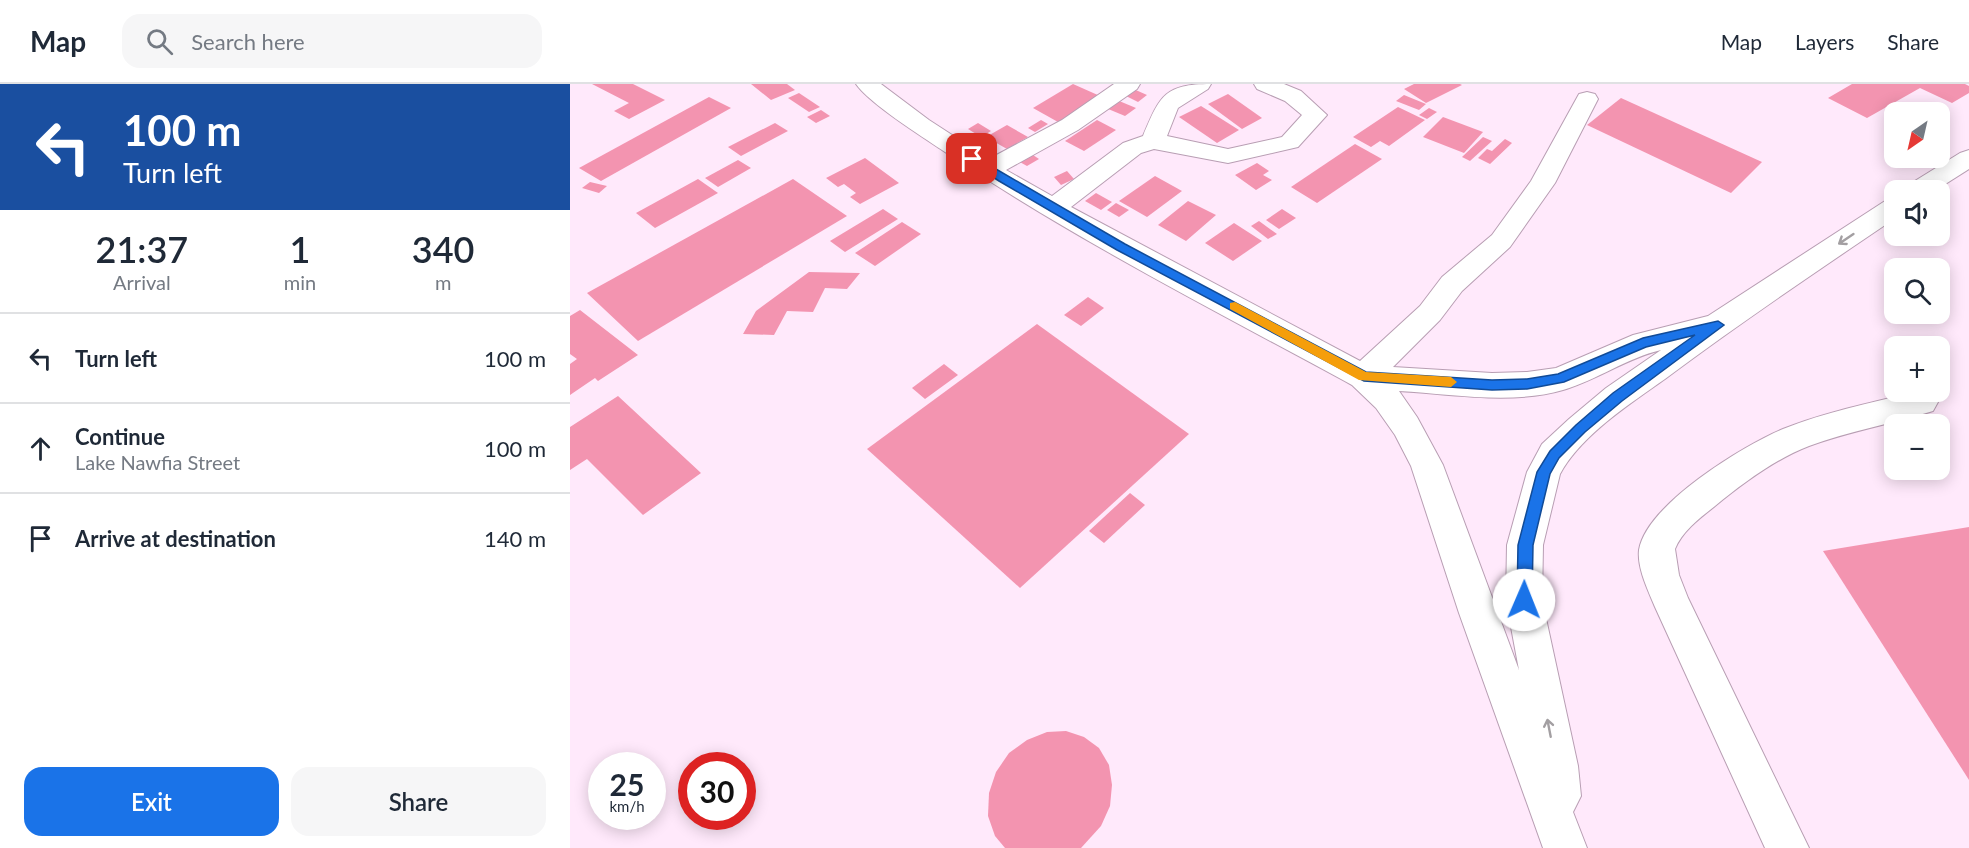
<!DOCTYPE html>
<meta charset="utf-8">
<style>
body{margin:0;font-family:Lato,sans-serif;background:#f6f6f7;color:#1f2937;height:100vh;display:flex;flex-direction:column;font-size:22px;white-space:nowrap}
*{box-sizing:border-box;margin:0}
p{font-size:20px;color:#747a83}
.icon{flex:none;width:33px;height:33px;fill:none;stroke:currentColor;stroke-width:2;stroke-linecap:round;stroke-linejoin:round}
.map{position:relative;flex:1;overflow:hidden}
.panel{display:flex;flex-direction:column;background:#fff;width:570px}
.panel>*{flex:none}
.hud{background:#1a4fa0;color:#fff;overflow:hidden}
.needle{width:39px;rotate:214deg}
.fabs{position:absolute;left:1314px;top:18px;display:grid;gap:12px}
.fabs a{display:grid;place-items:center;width:66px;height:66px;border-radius:12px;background:#fff;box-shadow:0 3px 15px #0003;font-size:30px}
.speed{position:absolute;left:18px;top:668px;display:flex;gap:12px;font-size:30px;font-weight:700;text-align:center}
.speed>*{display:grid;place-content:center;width:78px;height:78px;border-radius:50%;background:#fff;box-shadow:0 3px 15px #0003;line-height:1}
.speed small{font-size:15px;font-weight:400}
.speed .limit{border:9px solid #d22;background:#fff;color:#111}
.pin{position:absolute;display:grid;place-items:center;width:51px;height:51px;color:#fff;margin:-26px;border-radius:12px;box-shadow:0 3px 9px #0006}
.me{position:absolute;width:66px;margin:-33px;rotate:1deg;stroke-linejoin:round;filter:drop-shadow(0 0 4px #0008)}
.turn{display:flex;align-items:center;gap:21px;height:126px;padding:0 24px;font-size:27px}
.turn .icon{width:78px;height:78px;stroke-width:2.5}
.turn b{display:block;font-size:42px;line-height:51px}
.eta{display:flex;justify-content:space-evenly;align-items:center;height:102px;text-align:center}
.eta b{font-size:36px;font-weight:600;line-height:42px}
.button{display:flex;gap:12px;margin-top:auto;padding:12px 24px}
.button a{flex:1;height:69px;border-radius:18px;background:#1a73e8;color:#fff;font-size:24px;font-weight:600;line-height:69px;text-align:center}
.button a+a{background:#f6f6f7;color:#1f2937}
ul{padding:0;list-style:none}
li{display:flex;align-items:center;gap:18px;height:90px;padding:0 24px;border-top:2px solid #e0e1e3}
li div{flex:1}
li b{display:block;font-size:22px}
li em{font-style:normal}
header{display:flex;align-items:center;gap:36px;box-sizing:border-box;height:84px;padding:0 30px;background:#fff;border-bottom:2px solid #e0e1e3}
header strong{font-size:28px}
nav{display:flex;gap:33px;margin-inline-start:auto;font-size:21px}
.search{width:420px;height:54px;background:#f6f6f7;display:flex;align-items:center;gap:15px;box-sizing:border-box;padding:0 21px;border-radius:18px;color:#747a83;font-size:22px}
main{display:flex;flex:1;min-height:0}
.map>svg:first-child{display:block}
.building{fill:#f394b0}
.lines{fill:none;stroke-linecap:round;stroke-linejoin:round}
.minor-casing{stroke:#b89eb3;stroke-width:2}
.minor{fill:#fff;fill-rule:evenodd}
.oneway{stroke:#a39fa2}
.route{fill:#1a73e8;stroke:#114b97;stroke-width:1.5}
.slow{fill:#f59e0b}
</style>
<header>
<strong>Map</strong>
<div class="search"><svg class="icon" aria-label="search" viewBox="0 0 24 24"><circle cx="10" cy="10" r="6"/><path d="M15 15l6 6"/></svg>Search here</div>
<nav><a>Map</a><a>Layers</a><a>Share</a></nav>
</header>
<main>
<section class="panel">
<div class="hud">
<div class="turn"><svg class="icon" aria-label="left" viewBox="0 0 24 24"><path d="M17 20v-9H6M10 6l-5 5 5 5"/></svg><div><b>100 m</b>Turn left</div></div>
</div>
<div class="eta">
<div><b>21:37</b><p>Arrival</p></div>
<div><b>1</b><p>min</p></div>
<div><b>340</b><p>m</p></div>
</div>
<ul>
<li><svg class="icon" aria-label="left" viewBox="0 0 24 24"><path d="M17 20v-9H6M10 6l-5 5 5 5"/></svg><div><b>Turn left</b></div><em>100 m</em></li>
<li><svg class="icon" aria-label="ahead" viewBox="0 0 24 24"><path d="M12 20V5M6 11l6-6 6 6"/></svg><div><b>Continue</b><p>Lake Nawfia Street</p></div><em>100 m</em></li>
<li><svg class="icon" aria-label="arrive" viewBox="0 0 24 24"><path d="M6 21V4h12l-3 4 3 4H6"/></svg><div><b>Arrive at destination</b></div><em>140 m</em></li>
</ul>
<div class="button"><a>Exit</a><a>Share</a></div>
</section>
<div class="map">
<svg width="1399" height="764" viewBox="0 0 1399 764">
<rect width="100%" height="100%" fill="#ffe9fb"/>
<g class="building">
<polygon points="22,0 63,0 95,16 59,35 44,27 59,19"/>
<polygon points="181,0 217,0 225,6 201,16"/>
<polygon points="503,0 530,12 488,38 463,24"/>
<polygon points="844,0 890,0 892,1 856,19 834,5"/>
<polygon points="1282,0 1395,0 1399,2 1399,9 1382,19 1350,4 1297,34 1258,14"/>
<polygon points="559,3 577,11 568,18 550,9"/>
<polygon points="229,9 250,23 239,28 218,14"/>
<polygon points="658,10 692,34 672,45 638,20"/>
<polygon points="834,11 856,20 849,26 826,17"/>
<polygon points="139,13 161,24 31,97 9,84"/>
<polygon points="542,14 566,24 555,32 531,22"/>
<polygon points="1051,14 1192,78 1161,109 1017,41"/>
<polygon points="631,22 669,46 647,59 609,33"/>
<polygon points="828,23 855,36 819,62 810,57 801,63 783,53"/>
<polygon points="859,24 867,28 857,35 849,31"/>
<polygon points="251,26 260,32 246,39 237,33"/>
<polygon points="873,33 913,48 894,69 853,53"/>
<polygon points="471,36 478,40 465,48 458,44"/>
<polygon points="527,36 546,46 514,67 495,57"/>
<polygon points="205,39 218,47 171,72 158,63"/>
<polygon points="408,39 421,47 411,53 398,45"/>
<polygon points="437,41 458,53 437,65 416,53"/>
<polygon points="913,53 922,57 900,77 892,73"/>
<polygon points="935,55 942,59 920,80 908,74 917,65 922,67"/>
<polygon points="785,60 812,75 747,119 721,103"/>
<polygon points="460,69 469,75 457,82 448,77"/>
<polygon points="295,74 329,99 290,120 280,113 286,109 274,100 268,103 256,94"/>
<polygon points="168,76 181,84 148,103 135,94"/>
<polygon points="687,79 699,87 693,91 702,96 686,106 665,91"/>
<polygon points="497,87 504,95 491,101 484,93"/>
<polygon points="585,92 612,107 577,133 549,117"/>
<polygon points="128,95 148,109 85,144 66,129"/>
<polygon points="223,95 277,132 68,257 17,209"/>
<polygon points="20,98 37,102 29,109 12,104"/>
<polygon points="526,109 542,118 531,126 515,117"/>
<polygon points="618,117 646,131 616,157 588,141"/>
<polygon points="546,119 559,126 549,133 537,126"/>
<polygon points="313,125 328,135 275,168 260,157"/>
<polygon points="712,125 726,134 709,145 696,136"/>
<polygon points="689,137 707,150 698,155 681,142"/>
<polygon points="332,138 351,150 305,182 285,169"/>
<polygon points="664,139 692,157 663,177 635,159"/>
<polygon points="239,188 290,189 277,205 255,204 243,228 217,227 204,251 173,250 186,227"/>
<polygon points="518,213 534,224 511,242 494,231"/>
<polygon points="10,226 68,271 28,297 25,294 0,311 0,280 7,275 0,270 0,232"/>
<polygon points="467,240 619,350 450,504 297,365"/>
<polygon points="374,280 388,291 355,315 342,304"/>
<polygon points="48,312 131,389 73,431 17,375 0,386 0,343"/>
<polygon points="560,409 575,421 534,459 519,447"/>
<polygon points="1399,443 1399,696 1253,467"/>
<polygon points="496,647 514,653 529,664 539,681 542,701 540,722 531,742 511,764 435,764 425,752 418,732 419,709 426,688 439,669 457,656 477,648"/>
</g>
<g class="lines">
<defs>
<g id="minor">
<path d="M286,0H311L359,36L419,75L492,36L544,0H570L567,5L508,46L436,86L482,112L553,59L573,52C590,12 594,0 641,0L638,5L608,24L597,52L658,65L712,53L732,31L715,17L687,5L684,0H714L731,7L757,31L728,63L658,79L584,65L571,69L501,123L790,277L850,222L872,193L922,151L961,97L1009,10L1017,8L1025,10L1028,15L985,99L940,163L892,207L870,236L823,283L922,289L957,288L986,284L1063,251L1138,232L1315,117L1324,115V135C1247,187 1170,239 1095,295C1061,319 1010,352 990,390L973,461L972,516L1008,682L1011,712L1003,728L1017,764H973L889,529L841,382L825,351L806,324L782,301C644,226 502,154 372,66C351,52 299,19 286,0ZM1091,266L1036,304L999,335L972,360L957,388L937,461L936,516L949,586L873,381L847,333L829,307C881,310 942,321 993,306C1027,296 1057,274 1091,266Z"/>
<polygon points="1399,66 1399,85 1366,106 1336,106 1340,100 1390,69"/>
<path d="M1345,308L1363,309L1368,318L1363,327C1322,340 1279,347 1239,362C1205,375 1173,399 1145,422C1131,433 1112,447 1105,465L1109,491L1118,514L1239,764H1195L1085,523C1078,506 1067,484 1069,466C1076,421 1174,361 1213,345C1255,328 1301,319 1345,308Z"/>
</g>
</defs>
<use href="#minor" class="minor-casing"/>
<use href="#minor" class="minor"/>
</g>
<defs><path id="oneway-shaft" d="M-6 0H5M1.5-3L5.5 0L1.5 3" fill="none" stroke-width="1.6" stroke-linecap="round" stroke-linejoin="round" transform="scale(1.5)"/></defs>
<g class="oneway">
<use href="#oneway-shaft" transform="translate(1276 155) rotate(146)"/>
<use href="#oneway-shaft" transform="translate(979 644) rotate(-101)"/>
</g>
<polygon class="route" points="402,71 555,160 796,288 922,296 957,295 988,290 1073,254 1148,237 1154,241 1052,317 1015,348 989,374 980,390 963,461 962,516 960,521 954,523 949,521 947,516 948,461 967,388 980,367 1006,341 1043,309 1125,251 1076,263 994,298 957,305 922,306 794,297 547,166 429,97 398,77 398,72"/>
<polygon class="slow" points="665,218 796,288 881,293 887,298 881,303 789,296 660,225 660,219"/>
</svg>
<div class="fabs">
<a><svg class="needle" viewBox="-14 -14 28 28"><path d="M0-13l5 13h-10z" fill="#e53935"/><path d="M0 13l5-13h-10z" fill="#747a83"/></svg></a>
<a><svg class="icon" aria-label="sound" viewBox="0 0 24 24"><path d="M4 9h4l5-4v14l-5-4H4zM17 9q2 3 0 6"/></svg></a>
<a><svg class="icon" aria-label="search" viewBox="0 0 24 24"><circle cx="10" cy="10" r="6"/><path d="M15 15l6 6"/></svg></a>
<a>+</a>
<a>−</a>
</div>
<div class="speed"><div>25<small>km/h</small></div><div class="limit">30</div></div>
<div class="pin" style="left:402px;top:75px;background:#d93025"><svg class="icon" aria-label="arrive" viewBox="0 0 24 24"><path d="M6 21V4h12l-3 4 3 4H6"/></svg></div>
<svg class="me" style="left:954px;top:516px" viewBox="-20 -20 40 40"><circle r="19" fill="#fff"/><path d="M0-13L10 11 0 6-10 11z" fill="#1a73e8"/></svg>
</div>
</main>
